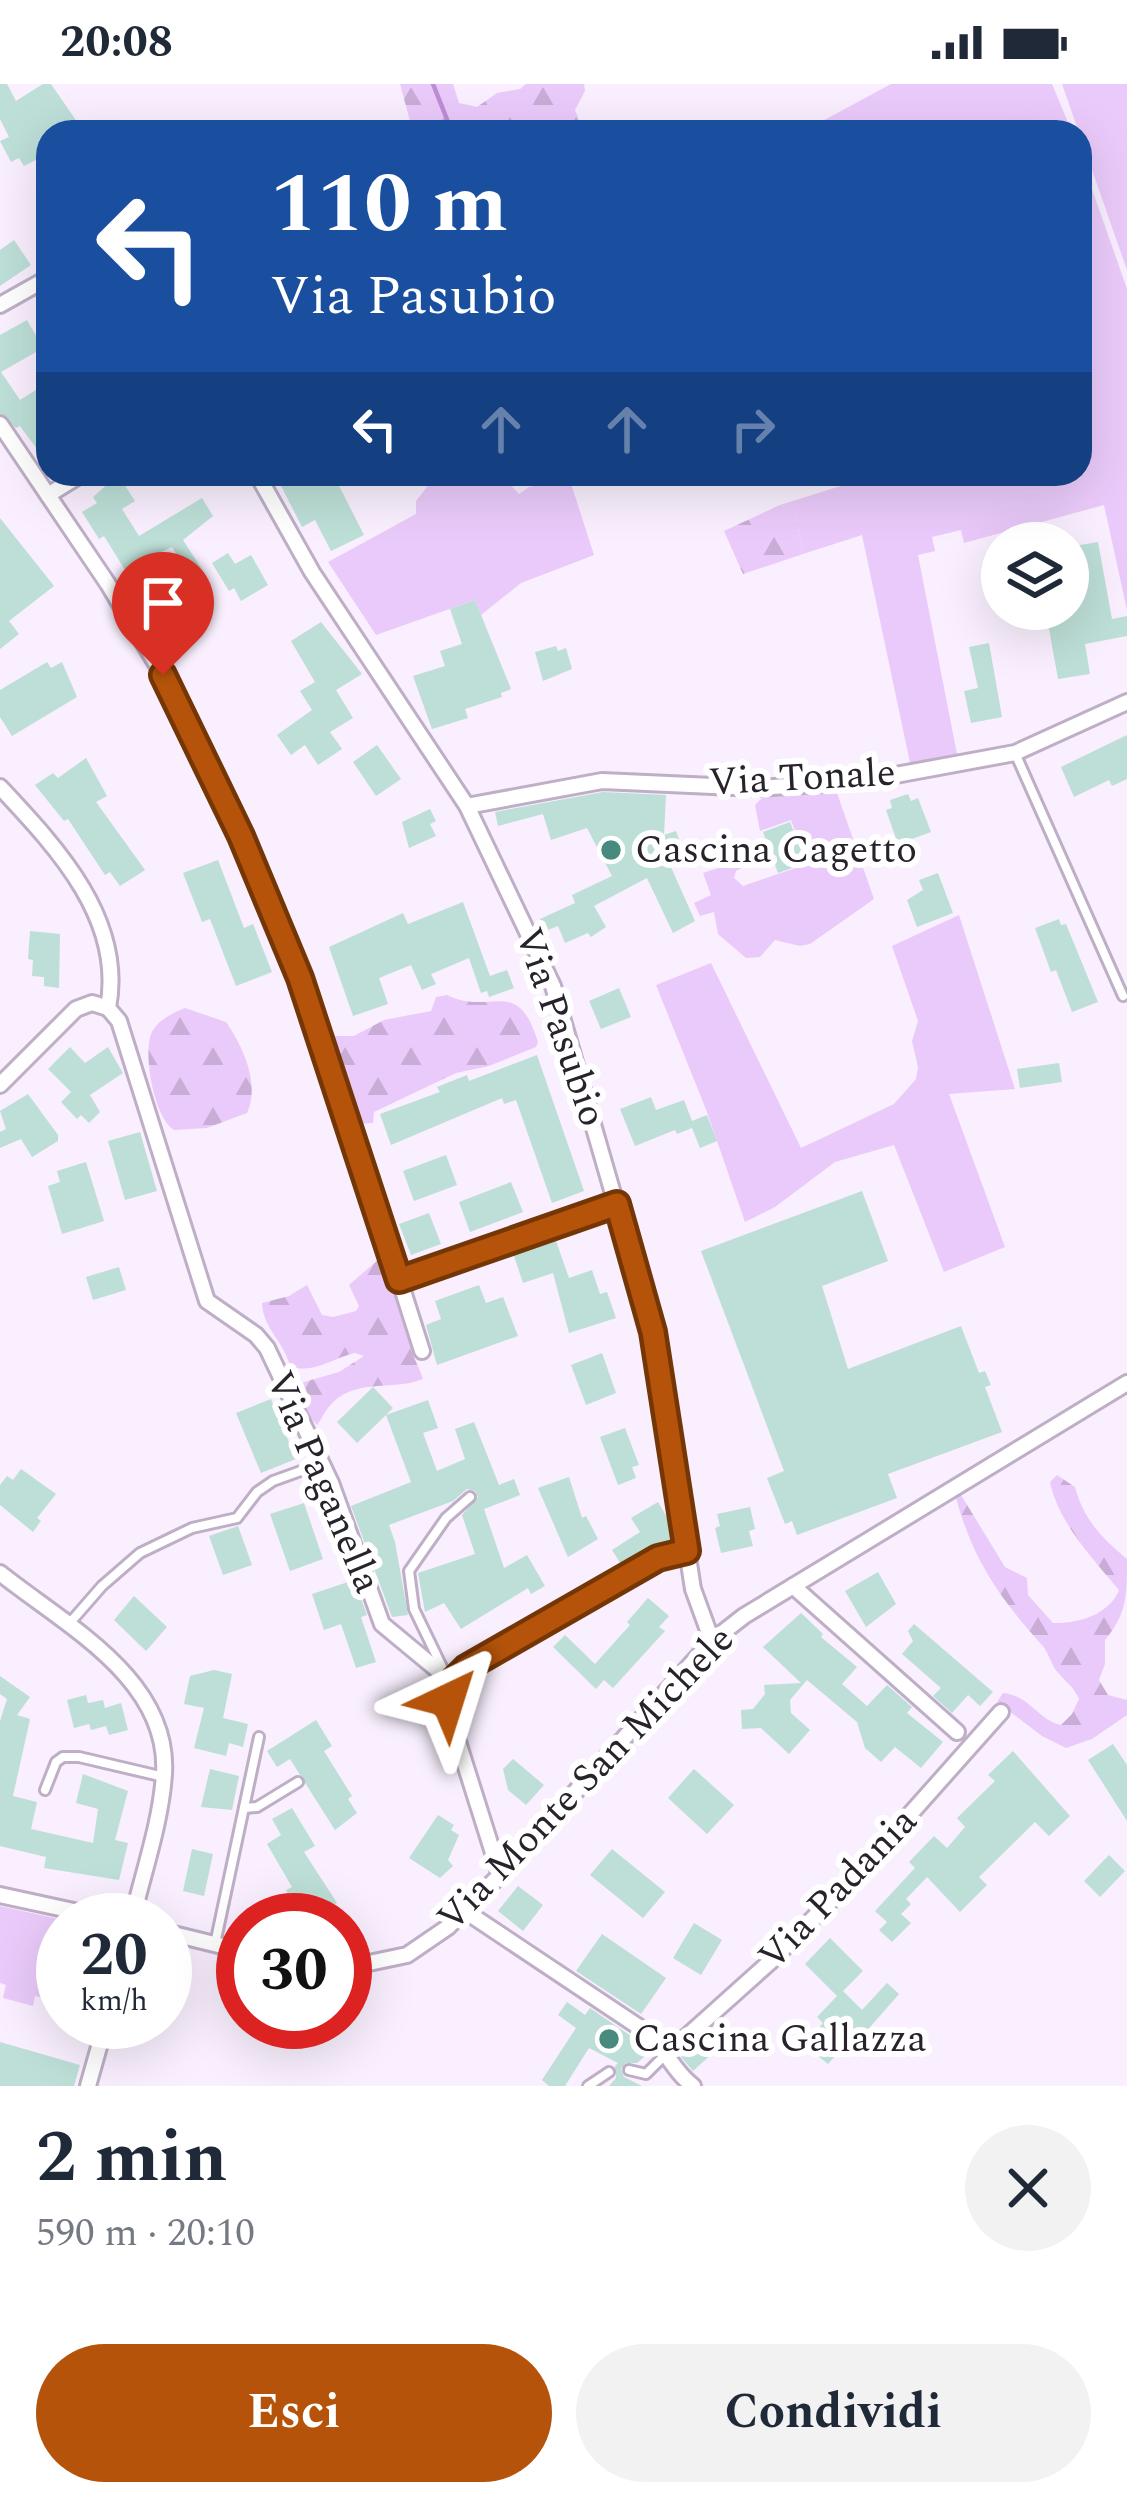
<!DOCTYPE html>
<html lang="it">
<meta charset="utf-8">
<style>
body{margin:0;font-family:Spectral,serif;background:#f2f2f3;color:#1f2937;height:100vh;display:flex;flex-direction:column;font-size:45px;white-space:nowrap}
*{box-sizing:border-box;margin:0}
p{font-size:39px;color:#747a83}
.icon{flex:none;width:66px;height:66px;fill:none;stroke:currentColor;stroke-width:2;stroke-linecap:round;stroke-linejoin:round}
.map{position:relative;height:2002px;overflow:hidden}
.side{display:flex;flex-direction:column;background:#fff;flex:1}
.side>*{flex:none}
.top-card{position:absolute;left:36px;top:36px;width:1056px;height:366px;border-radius:36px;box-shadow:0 12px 48px #0002;background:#1a4fa0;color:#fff;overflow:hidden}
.controls{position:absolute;left:981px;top:438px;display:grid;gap:24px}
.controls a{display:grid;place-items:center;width:108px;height:108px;border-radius:50%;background:#fff;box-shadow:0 12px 48px #0002;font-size:60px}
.speed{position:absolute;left:36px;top:1809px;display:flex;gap:24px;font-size:60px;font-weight:700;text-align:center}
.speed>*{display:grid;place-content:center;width:156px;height:156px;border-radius:50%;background:#fff;box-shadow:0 12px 48px #0002;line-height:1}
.speed small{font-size:30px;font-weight:400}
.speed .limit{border:18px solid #d22;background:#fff;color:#111}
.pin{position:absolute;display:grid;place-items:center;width:102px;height:102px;color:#fff;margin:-123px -51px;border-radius:50% 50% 50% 0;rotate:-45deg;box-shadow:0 0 12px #0007}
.pin .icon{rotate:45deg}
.me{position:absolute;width:132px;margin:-66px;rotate:41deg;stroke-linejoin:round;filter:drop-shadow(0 0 9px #0008)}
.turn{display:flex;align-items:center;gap:42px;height:252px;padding:0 36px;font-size:54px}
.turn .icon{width:156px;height:156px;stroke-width:2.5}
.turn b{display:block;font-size:84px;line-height:102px}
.lanes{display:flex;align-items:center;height:114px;padding:0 36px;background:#0003;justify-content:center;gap:60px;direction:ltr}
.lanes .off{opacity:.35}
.round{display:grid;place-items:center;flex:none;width:126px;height:126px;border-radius:63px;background:#f2f2f3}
.summary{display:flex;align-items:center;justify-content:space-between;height:204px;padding:0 36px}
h1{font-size:72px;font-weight:700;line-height:90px}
.button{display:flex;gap:24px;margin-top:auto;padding:24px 36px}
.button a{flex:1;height:138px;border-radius:72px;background:#b45309;color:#fff;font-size:48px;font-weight:700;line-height:138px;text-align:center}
.button a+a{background:#f2f2f3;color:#1f2937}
.status{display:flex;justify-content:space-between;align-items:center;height:84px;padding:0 60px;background:#fff;direction:ltr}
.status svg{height:33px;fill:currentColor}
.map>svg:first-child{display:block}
.green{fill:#eacafa}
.forest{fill:url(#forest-firs)}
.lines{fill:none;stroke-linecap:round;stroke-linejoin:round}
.stream{stroke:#bf8cd6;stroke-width:4.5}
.building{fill:#bddfd7}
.service-casing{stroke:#beaec6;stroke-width:14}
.minor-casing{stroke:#beaec6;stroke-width:20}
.service{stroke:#fff;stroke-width:8}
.minor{stroke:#fff;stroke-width:14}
.route-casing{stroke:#753606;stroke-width:30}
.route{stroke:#b45309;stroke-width:21}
.poi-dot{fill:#488b7e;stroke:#fff;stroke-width:4.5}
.labels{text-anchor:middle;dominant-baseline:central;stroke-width:12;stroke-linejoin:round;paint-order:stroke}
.street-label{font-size:39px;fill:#28222b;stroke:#fff}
.poi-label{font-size:39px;fill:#28222b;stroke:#fff;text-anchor:start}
</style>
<div class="status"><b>20:08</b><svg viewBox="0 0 49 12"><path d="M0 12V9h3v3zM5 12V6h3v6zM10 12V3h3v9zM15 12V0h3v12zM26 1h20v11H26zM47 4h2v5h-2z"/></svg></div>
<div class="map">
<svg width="1127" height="2002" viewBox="0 0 1127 2002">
<defs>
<pattern id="forest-firs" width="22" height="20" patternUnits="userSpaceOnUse" patternTransform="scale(3)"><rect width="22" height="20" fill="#eacafa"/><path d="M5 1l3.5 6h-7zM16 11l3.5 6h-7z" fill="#c9add6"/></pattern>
</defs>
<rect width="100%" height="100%" fill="#f9effe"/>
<g class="green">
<polygon points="891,0 1052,0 1072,48 802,48"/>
<polygon points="1062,0 1127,0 1127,186"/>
<polygon points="1080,71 1127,205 1127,526 1104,421 964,459 961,446 932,453 935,467 918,471 957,670 910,679 862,451 803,470 795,428 780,421 850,399 848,390 1080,390"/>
<polygon points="437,390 506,390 505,395 519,410 529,403 562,398 568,390 594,471 521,499 481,531 475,516 376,551 328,478 416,430 416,417"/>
<polygon points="837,709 874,815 810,860 800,862 775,856 760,873 746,874 718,850 714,828 700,832 694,819 711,811 703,789 743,776 746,782 736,787 734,794 743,802 807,780 791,736 760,747 755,721 763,713"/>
<polygon points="959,831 1015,1005 949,1010 1005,1163 944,1188 894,1061 835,1078 775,1123 745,1138 707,1028 656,901 711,879 801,1064 894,1020 916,995 918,983 912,957 918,937 892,862"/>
<polygon points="0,1822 63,1836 63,1918 35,1912 33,1922 3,1914 6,1901 0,1899"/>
</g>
<g class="forest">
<polygon points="400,0 453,0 459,19 477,23 497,9 520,5 526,0 584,0 585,7 575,26 584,48 413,48"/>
<polygon points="780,421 795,428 803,470 743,490 724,447"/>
<path d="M447,911C491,933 517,890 538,958L536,963L489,982L456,989L374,1028L373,1039L356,1040L327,962L331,952H354L384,936L431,927L436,913Z"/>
<path d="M185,924L226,938C244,964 260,1001 247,1029L207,1044L174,1046C154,1035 141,965 153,946C160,935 174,928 185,924Z"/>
<path d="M379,1175H391L399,1196L390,1206L414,1238C400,1256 417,1275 423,1295C392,1308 353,1292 328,1324C324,1329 321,1336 317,1341L309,1332L297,1300L339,1288L364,1272L355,1269C333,1274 312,1291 290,1282C284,1257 263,1245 262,1219L289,1212L307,1201L322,1231L333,1233L356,1227L359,1222L349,1201Z"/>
<path d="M1057,1391L1075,1403C1084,1436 1101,1453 1127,1475C1127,1512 1127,1530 1105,1556V1580L1099,1596L1108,1611L1127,1616V1631L1092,1655L1066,1664L1042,1652L997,1618L1003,1609C1029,1611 1038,1636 1061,1641L1072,1630L1079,1615C1073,1601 1063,1596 1055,1585C1050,1577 1048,1567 1041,1560C999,1513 973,1476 956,1414L961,1411L1005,1483L1027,1494L1028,1511L1053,1539C1078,1540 1110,1530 1119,1506C1093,1475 1058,1438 1050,1398Z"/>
</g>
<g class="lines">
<polyline class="stream" points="433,0 452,48"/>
</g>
<g class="building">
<polygon points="0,0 7,0 16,17 43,0 51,0 84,48 48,48 48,70 24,82 19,74 11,78 0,57 9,53 0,35"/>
<polygon points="14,156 31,181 0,202 0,166"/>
<polygon points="27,236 43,264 1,288 20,316 39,304 48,317 48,380 20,342 16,344 0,329 0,251"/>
<polygon points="275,390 333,390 364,451 331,467 315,436 302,443"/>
<polygon points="118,391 135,417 122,425 139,452 202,414 213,432 183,456 203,487 191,494 172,463 125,486 104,452 99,455 82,428 97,419 93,413"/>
<polygon points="0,434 54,502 9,537 19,550 0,565"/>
<polygon points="1098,458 1112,535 1127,532 1127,552 1085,560 1090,590 1058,595 1048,539 1022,544 1018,525 1068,525 1068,463"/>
<polygon points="228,469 235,480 251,471 268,501 241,517 234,504 229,507 212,479"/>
<polygon points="475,516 511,605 501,609 502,613 465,625 468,634 432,645 413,592 445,582 440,567 462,560 450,525"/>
<polygon points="321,538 362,590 336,606 353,634 330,648 342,665 318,681 305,661 291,671 277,651 312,626 300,607 315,598 291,557"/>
<polygon points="989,559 1002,633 971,639 964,607 978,604 969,563"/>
<polygon points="556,562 558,567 566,564 572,585 543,597 535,568"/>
<polygon points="47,578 51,584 62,578 77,613 12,652 0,633 0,606"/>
<polygon points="1127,651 1127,695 1112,702 1109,696 1074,713 1061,683"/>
<polygon points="377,661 401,695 376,712 353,678"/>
<polygon points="86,674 107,712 96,718 145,786 120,802 110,788 105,791 68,735 64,737 35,701 53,689 58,694"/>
<polygon points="603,708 666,711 664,751 676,747 686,775 670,781 695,837 673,849 647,794 594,822 606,843 591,853 588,849 565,859 558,842 545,847 540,835 575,819 572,811 612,792 587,744 551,756 543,730 498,742 495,728"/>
<polygon points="908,710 911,717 918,714 931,748 898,760 886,726 892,724 890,716"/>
<polygon points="430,725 436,737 430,740 436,752 409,764 402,738"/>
<polygon points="790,738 806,779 778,789 763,748"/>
<polygon points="218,776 244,844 253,840 272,888 236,902 210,835 202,838 183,789"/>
<polygon points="938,789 953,829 917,843 907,816 923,806 919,796"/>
<polygon points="463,818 490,892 507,886 514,904 489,913 487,907 481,909 469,874 431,890 436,900 422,906 411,881 379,894 388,920 353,932 329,863 403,829 408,840"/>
<polygon points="1059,835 1061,841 1066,840 1098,918 1072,928 1056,886 1051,888 1035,844"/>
<polygon points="30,847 60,850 59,904 44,902 44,893 32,892 33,876 28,875"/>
<polygon points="619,904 631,933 601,945 589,917"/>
<polygon points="70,963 85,979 108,963 123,989 90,1011 100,1028 89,1039 81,1031 77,1035 61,1018 71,1008 48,985"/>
<polygon points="537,971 584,1107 552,1119 516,1016 504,1020 502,1014 391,1061 380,1030 440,1008 437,1003 467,991 469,997"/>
<polygon points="1059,979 1062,998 1020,1004 1017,985"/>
<polygon points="28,1010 58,1051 58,1057 32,1073 21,1055 0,1064 0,1048 6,1045 0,1027"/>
<polygon points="651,1013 656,1026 684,1016 692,1037 707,1031 717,1057 700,1064 692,1044 677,1050 675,1046 635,1062 620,1025"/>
<polygon points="140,1048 157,1107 125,1116 108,1057"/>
<polygon points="446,1071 457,1101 414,1117 403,1087"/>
<polygon points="86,1078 104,1137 62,1150 48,1102 60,1098 57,1087"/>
<polygon points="511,1098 523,1128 470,1148 459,1118"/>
<polygon points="862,1107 888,1177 822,1202 848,1285 961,1242 979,1289 985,1287 991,1301 985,1303 1002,1348 888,1390 897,1414 797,1451 792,1437 785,1440 767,1394 784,1387 701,1167"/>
<polygon points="429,1129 441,1160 411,1171 399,1140"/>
<polygon points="555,1154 569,1194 592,1186 600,1210 607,1208 616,1234 569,1249 553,1189 523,1199 513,1169"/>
<polygon points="119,1183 126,1206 93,1216 86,1193"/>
<polygon points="479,1201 486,1219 503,1213 518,1252 437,1281 426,1241 441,1235 435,1217"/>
<polygon points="602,1269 616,1309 586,1321 571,1281"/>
<polygon points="373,1303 393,1324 386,1331 428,1316 438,1344 423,1349 437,1387 465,1375 455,1345 474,1338 499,1401 514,1395 520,1411 484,1425 504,1484 527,1471 545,1502 531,1510 528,1504 461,1545 444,1519 425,1528 418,1489 475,1470 462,1431 478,1413 475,1407 467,1405 453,1417 389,1441 395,1458 408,1531 392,1533 351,1422 411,1398 386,1331 357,1359 337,1338"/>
<polygon points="271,1315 296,1375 261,1389 236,1329"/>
<polygon points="625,1344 639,1381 632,1383 636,1394 618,1401 600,1353"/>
<polygon points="21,1385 56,1410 37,1434 41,1437 33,1448 0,1421 0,1401 7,1392 13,1396"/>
<polygon points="569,1393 582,1434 586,1432 598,1455 568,1473 538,1404"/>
<polygon points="658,1418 671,1440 674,1455 622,1482 612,1466 640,1448 631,1434"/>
<polygon points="304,1419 323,1475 290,1487 270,1430"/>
<polygon points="750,1423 755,1445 749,1447 753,1462 721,1469 715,1444 720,1442 717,1430"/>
<polygon points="238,1442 252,1481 223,1491 209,1452"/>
<polygon points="878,1488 896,1520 866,1543 845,1507"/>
<polygon points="354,1496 367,1531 361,1533 376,1578 356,1584 341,1540 324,1546 312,1510"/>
<polygon points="134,1512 167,1543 146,1567 114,1536"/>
<polygon points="648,1514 669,1532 659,1543 665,1547 613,1604 604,1596 596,1605 553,1563 565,1551 595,1580 630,1541 627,1538"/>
<polygon points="801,1529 823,1550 821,1553 857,1583 842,1600 867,1622 887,1601 912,1623 907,1629 943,1658 921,1684 895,1663 881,1678 865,1664 857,1638 807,1596 790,1616 791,1629 810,1646 789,1670 761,1644 742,1645 741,1626 753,1625 765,1610 764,1601 801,1599 763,1563"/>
<polygon points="914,1540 993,1608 980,1622 968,1611 952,1629 933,1612 941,1604 902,1570 913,1557 908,1547"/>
<polygon points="214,1586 232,1590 223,1634 248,1640 243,1663 229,1659 226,1672 194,1664 204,1624 184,1620 190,1592"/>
<polygon points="0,1592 30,1613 17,1631 30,1635 13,1712 37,1718 31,1745 93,1759 98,1725 76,1719 83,1690 128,1707 115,1756 128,1759 119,1796 44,1784 46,1773 0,1762 0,1637 7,1615 0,1610"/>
<polygon points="86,1611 88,1619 103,1616 105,1624 121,1619 128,1646 109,1651 106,1642 91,1646 89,1640 74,1644 67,1616"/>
<polygon points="316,1636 332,1662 324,1667 352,1712 348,1715 357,1729 335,1746 290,1675 277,1683 267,1667"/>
<polygon points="1113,1660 1127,1681 1127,1737 1088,1676"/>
<polygon points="1013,1667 1070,1732 1049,1752 1035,1738 979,1793 987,1801 960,1828 927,1793 906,1815 911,1820 901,1830 911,1839 892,1858 879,1846 887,1838 875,1827 915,1784 909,1778 934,1752 947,1764 965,1743 957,1734 995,1697 988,1691"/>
<polygon points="513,1675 544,1701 526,1721 508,1706 503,1685"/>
<polygon points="210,1685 239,1692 232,1726 201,1723"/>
<polygon points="694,1685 734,1721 707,1750 668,1714"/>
<polygon points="292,1724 315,1762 304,1768 337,1819 311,1836 305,1836 286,1806 292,1803 267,1760 281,1751 272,1735"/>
<polygon points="438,1731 454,1741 451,1746 459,1751 448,1776 453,1782 440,1794 409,1774"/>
<polygon points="192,1765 213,1770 204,1812 183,1807"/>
<polygon points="612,1765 665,1808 643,1834 590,1791"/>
<polygon points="1109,1771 1125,1787 1100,1813 1084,1797"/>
<polygon points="518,1802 543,1821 523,1847 498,1827"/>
<polygon points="694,1839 722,1856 701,1891 673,1874"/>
<polygon points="602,1850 666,1894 641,1930 576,1887"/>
<polygon points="830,1854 863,1887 843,1907 862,1926 887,1899 899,1910 850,1966 845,1961 828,1980 804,1961 823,1939 817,1933 837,1912 805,1880"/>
<polygon points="567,1918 585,1931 590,1924 644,1961 650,1968 637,1979 626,1979 621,1985 624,1993 642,2002 609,2002 616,1994 615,1982 618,1979 589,1964 565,2002 549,2002 542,1996 576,1944 558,1931"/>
<polygon points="713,1944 726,1957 693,1987 681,1973"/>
<polygon points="0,1958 80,1981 74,2002 0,2002"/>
</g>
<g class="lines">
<defs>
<g id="service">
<polyline points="1015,669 1123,912"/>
<polyline points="68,1541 102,1502 140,1469 192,1444 237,1434 257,1408 273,1397 320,1380"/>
<polyline points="443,1585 414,1525 409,1487 446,1434 470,1413"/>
<polyline points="45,1706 56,1678 63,1673 79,1673 164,1693"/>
<polyline points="244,1724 257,1723 298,1698"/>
<polyline points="215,1860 259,1653"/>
<polyline points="629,1986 646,1990 663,1973"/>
<polyline points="588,2002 609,1988"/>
</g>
<g id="minor">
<polyline points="0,221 48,194"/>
<polyline points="0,340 108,500 163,591 241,752 325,961 422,1267"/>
<polyline points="257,390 312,488 467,722 553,902 653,1248 693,1505 712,1557"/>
<polyline points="48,411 82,390"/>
<path d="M0,703C56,763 125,835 108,924"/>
<polyline points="467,722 602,697 757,704 863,697 1015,669 1127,618"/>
<polyline points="108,924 119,937 207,1217 256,1251 267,1264 331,1399 382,1540 452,1598"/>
<polyline points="0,1001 76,925 92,919 108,924"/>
<polyline points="399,1196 617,1120"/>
<path d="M0,1489C65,1541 170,1595 164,1690C161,1738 143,1789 132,1836"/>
<polyline points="793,1502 957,1648"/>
<polyline points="500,1791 448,1626 452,1598 466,1584 658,1474 687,1467"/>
<polyline points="0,1811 115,1836"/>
<path d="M465,1827L645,1947C665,1963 672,1986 693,2002"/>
<polyline points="165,1848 243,1867"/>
<polyline points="345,1884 407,1871 448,1843 500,1791 712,1557 744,1532 1127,1299"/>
<polyline points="665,1972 771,1877 856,1791 1001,1628"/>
<polyline points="88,2002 106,1938"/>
</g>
</defs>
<use href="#service" class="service-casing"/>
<use href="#minor" class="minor-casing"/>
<use href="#service" class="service"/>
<use href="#minor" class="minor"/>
</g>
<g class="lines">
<defs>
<polyline id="route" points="163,591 241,752 300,894 399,1196 617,1120 653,1248 687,1467 658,1474 466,1584 452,1598 448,1616"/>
</defs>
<use href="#route" class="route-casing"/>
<use href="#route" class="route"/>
</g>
<g class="poi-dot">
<circle cx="611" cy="766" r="12"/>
<circle cx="609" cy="1955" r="12"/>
</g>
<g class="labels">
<g class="street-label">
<text transform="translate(802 694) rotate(-3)">Via Tonale</text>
<text transform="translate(560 943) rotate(71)">Via Pasubio</text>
<text transform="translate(323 1398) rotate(67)">Via Paganella</text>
<text transform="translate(586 1695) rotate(-46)">Via Monte San Michele</text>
<text transform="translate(838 1805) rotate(-46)">Via Padania</text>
</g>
<g class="poi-label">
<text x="635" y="766">Cascina Cagetto</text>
<text x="633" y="1955">Cascina Gallazza</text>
</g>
</g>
</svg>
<div class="controls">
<a><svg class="icon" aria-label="layers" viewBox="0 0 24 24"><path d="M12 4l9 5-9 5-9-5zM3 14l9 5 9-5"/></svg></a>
</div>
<div class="speed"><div>20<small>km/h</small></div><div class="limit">30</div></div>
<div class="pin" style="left:163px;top:591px;background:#d93025"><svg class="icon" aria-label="arrive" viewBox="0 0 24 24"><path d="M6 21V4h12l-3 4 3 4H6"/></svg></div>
<svg class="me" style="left:448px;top:1616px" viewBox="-20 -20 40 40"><path d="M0-17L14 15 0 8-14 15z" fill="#b45309" stroke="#fff" stroke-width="4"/></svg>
<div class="top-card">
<div class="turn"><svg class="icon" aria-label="left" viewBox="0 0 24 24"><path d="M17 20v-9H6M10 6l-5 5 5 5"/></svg><div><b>110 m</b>Via Pasubio</div></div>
<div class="lanes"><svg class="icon" aria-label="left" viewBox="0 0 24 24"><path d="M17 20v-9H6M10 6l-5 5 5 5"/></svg><svg class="icon off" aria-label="ahead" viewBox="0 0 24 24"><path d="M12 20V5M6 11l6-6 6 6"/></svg><svg class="icon off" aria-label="ahead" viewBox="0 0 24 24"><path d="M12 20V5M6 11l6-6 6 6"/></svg><svg class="icon off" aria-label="right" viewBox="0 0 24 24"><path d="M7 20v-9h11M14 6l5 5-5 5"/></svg></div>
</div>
</div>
<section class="side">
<div class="summary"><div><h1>2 min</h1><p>590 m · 20:10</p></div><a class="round"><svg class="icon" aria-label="close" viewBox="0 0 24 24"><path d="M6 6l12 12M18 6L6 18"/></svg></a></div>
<div class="button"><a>Esci</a><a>Condividi</a></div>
</section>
